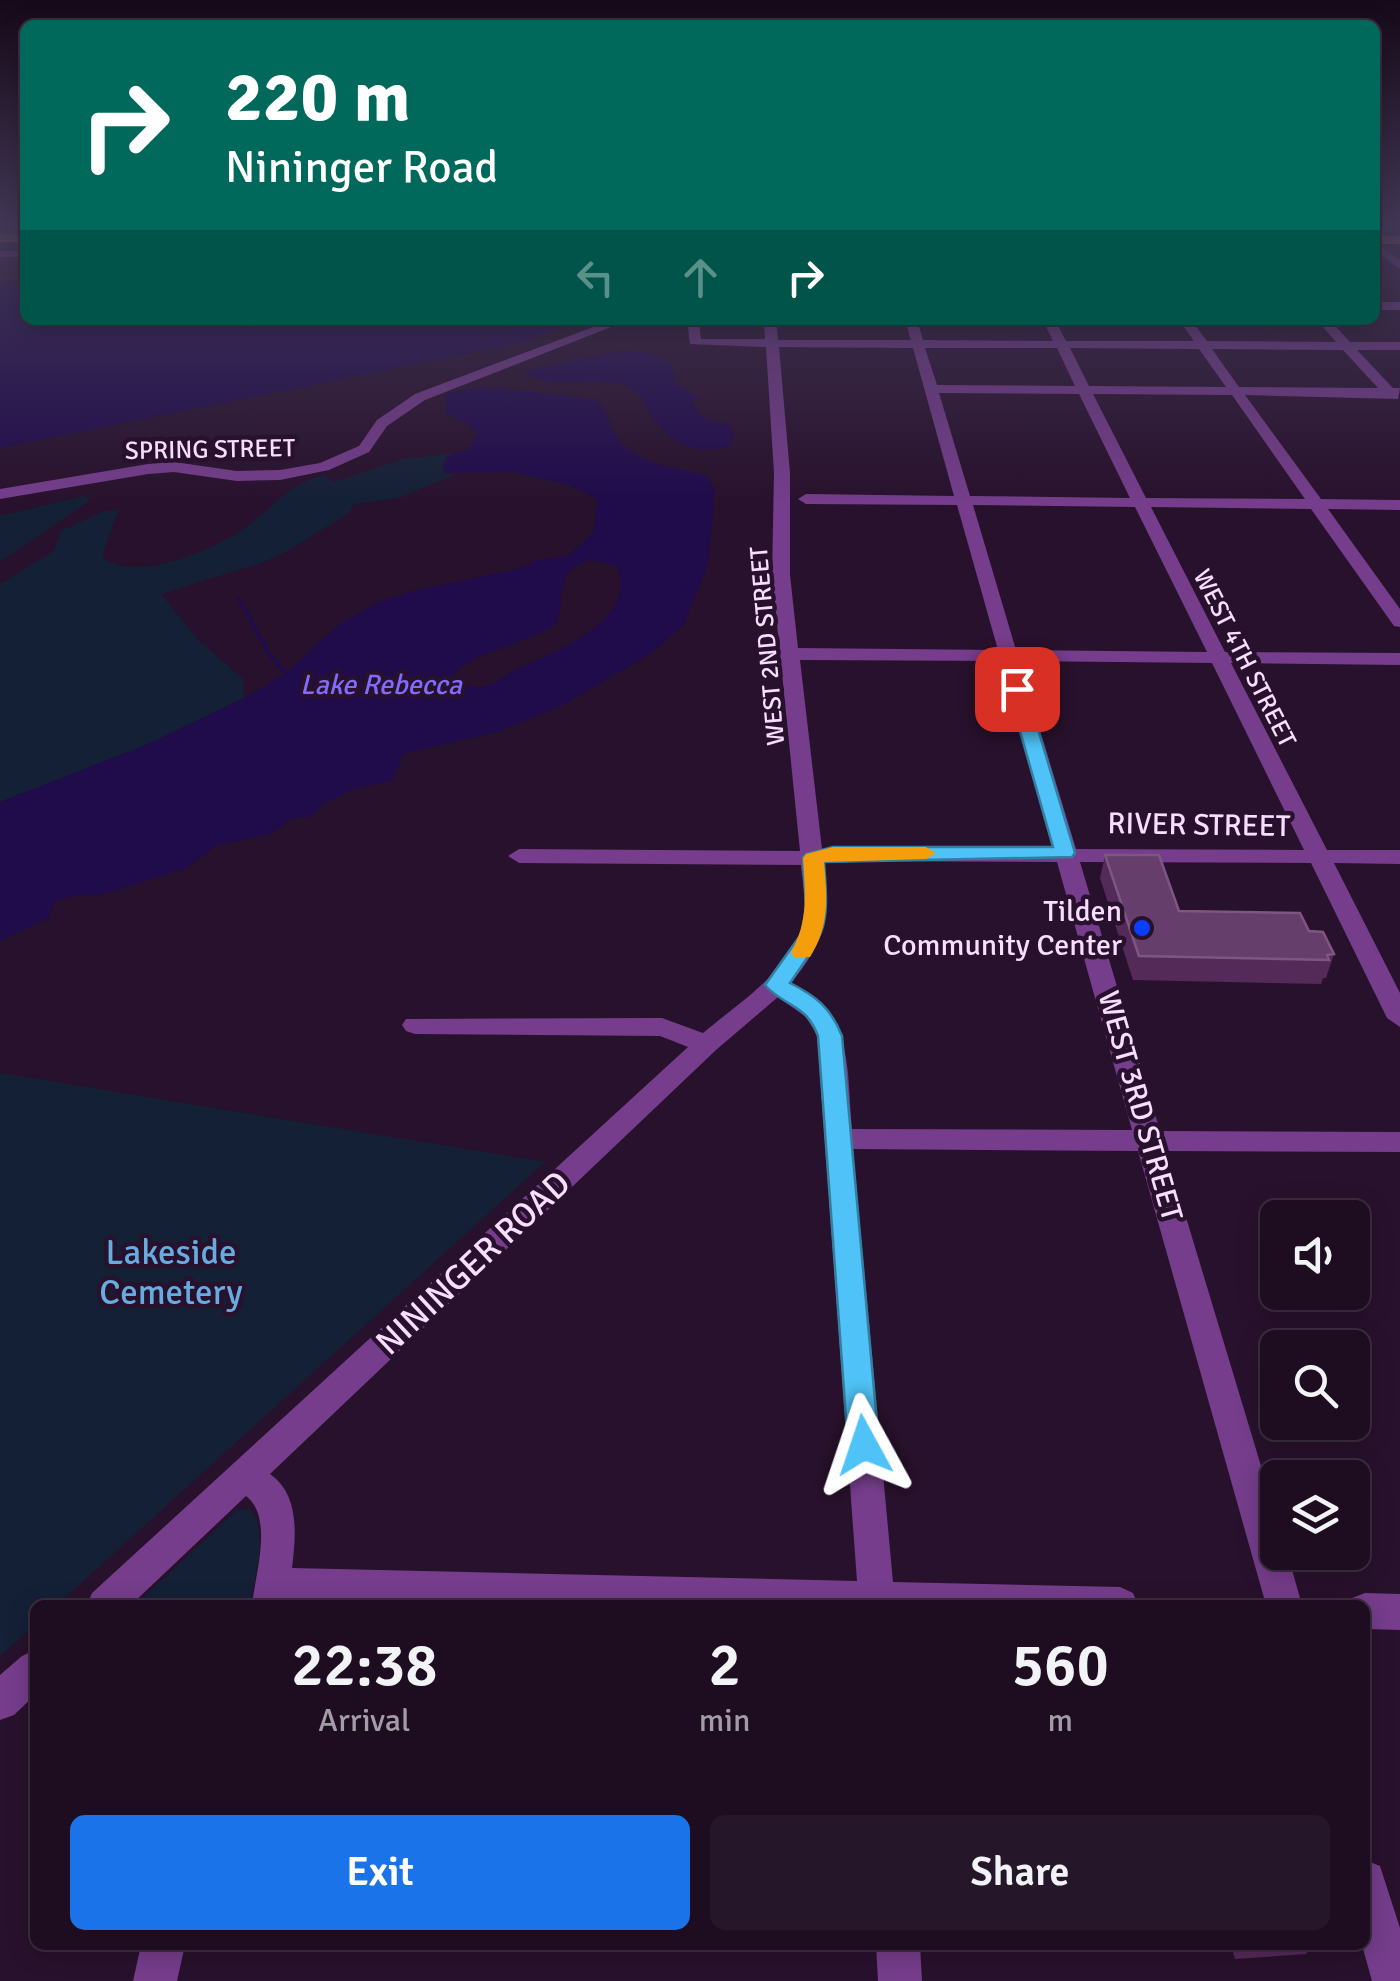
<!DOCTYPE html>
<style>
body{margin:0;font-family:Signika,sans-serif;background:#26162a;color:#f1f3f6;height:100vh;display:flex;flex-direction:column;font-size:38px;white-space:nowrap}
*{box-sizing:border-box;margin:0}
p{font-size:32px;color:#a19ca5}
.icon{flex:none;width:55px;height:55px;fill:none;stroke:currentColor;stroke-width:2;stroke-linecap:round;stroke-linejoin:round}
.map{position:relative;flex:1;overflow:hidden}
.side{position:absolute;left:30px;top:1600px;width:1340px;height:350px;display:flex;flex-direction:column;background:#1e0d21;border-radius:15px;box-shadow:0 5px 25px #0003,0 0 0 2px #3c2d3f}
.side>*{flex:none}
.guide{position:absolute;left:20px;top:20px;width:1360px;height:305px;border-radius:15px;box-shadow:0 5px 25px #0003,0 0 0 2px #3c2d3f;background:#00695c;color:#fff;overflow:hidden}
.controls{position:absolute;left:1260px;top:1200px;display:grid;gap:20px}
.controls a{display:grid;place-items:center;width:110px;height:110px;border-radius:15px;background:#1e0d21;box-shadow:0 5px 25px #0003,0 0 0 2px #3c2d3f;font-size:50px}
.pin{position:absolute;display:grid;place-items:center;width:85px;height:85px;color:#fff;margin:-42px;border-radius:20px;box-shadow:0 5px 15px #0006}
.me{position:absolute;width:110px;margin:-55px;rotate:355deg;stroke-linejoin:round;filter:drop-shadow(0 0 8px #0008)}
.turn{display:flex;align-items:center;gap:35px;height:210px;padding:0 40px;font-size:45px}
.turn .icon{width:130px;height:130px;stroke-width:2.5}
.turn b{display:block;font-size:70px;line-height:85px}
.lanes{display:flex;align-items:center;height:95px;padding:0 40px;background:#0003;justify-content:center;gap:50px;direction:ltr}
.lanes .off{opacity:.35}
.eta{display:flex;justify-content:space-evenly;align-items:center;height:170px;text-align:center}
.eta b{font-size:60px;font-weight:600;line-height:70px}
.button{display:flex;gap:20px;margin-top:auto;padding:20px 40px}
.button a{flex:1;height:115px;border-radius:15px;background:#1a73e8;color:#fff;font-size:40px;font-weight:600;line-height:115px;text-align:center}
.button a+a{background:#26162a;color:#f1f3f6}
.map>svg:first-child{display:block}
.green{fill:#142036}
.water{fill:#200b4b;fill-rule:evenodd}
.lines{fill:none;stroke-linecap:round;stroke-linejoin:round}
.stream{stroke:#200b4b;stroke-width:4}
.minor{fill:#753d8b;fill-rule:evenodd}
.highway{fill:#ff7a58;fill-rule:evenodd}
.wall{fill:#542a59}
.building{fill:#663e6b;stroke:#7d5782;stroke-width:2.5}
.route{fill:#4fc3f7;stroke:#337fa1;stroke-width:2.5}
.slow{fill:#f59e0b}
.poi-dot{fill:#093fff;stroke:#28112c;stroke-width:4}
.labels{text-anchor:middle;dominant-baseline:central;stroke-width:9;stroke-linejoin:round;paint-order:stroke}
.far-street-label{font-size:25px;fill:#f8ddff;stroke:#28112c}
.far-water-label{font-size:28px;font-style:italic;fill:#806bff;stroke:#28112c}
.street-label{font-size:30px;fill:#f8ddff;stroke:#28112c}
.poi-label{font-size:30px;fill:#f8ddff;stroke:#28112c;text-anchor:end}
.near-park-label{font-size:35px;fill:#66ace1;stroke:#28112c}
.near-street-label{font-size:35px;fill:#f8ddff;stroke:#28112c}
</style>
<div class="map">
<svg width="1400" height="1981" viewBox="0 0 1400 1981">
<rect width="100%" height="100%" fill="#28112c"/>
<g class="green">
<path d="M458,453L446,457L441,469L454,475L399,498L354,504L350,512L288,551L261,563L161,594L198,640L243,679L244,698L146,745L0,802V584L54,551L61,531L104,511L118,510L103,553L105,560C140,581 215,550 246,527C276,506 285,485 324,475L333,482L403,459Z"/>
<polygon points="83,496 90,498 86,503 0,562 0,516"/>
<polygon points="0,1073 545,1162 57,1605 35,1605 35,1625 0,1656"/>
<path d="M248,1508C271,1526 254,1579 250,1605H135L236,1511Z"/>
</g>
<g class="water">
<polygon points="25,280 25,320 582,320 520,343 0,448 0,282"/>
<path d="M620,351L652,353L671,365L677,385L699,398L693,400C695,419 714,421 730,425L734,436L729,447C692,455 669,442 649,412C643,403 641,393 630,388C599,372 550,394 523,371Z"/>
<path d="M481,387L595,399C610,410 607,426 618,439C638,464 677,469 706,475L715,490L708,565L684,624L652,653L561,706L500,731L403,754L393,780L353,789L324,804L310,817L292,818L271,834L215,846L187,868L97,896L80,894L55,901L49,918L0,941V802L146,745L244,698L286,673L340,624L379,602L416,590L518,569L537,560L568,556L593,533L598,499L569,485L513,472L443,473L446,457L470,448L476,433L465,422L447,414L445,398L449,393ZM590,560L616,565C641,620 554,652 517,669C507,674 492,686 482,687C471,689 461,681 453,675C479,647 528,646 558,622C564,594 556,569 590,560Z"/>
</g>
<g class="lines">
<polyline class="stream" points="239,599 269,654 286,673"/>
<g class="minor">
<polygon points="1375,242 1400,260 1400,269 1375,251"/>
<rect x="0" y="251" width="25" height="6"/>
<rect x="1375" y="302" width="25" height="8"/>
<polygon points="612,320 629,320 425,400 387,426 369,452 329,470 280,480 237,481 174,472 148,474 0,499 0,489 148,464 174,462 237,471 280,470 320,463 359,446 377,420 415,394"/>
<path d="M687,320H699L701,339H765L764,320H776L778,340H911L905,320H917L923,340L1053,341L1043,320H1055L1066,341H1194L1179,320H1191L1207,341L1336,342L1317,320H1330L1350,342H1400V350H1357L1393,388H1400L1398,399L1245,395L1321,499L1400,500V510L1328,509L1400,609V627L1394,626L1311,509L1151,507L1225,652L1400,653V665L1231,663L1327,850H1400V864L1334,863L1400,993V1027L1387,1018L1311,863L1080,862L1160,1131L1400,1132V1152L1166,1151L1278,1522V1552H1287L1302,1605H1266L1138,1151L853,1149L893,1582L1120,1587L1133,1593L1138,1605H252C255,1575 274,1517 246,1496L131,1605H87L92,1593L688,1047L660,1036L415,1034L406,1031L402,1025L406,1019L662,1018L703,1033C742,1000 805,962 805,905C805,892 802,878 801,865L519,863L508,856L519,849L800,851L772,575L774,473L766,347L690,344ZM779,347L913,348L954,496L806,494L798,499L806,504L957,505L998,650L798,648L790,575V473ZM925,348H1057L1075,386L937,385ZM1070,348L1199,349L1226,387L1089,386ZM1212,349L1343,350L1378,388L1239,387ZM939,393L1079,394L1130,498L970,496ZM1093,394L1232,395L1305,499L1146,498ZM973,505L1135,507L1207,652L1016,650ZM800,660L1001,661L1053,848L822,849ZM1019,661L1212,663L1304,850L1076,849ZM833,861L1057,862L1132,1130L852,1129C846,1065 855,1018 791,983C827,939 830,917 823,863ZM778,997L806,1017L817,1035L857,1581L292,1568C296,1535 300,1495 270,1474L716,1050Z"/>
<polygon points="1365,1593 1400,1594 1400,1630 1365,1629 1365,1605 1349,1605 1352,1598"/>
<polygon points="35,1650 35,1695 14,1715 0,1720 0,1675 22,1656"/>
<polygon points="1365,1860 1380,1866 1400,1928 1400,1981 1372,1981 1362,1945 1365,1945"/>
<polygon points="141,1945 185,1945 177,1981 133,1981"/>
<polygon points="876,1945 920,1945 922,1981 878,1981"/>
</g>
<g class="highway">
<rect x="0" y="234" width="25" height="8"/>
<rect x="1375" y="236" width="25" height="8"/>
</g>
</g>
<g class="wall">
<polygon points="1105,855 1179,911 1309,931 1334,954 1326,978 1323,978 1321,984 1133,980 1100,878"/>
<polygon points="1231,1945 1313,1945 1306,1954 1235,1959"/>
</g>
<polygon class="building" points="1105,855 1159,855 1179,911 1300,913 1309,931 1323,932 1334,954 1327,955 1329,960 1139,956"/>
<linearGradient id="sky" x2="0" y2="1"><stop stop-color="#160918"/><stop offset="0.45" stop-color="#423856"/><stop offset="1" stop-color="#423856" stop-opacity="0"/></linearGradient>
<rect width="1400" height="503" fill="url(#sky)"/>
<path class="route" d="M1017,684L1026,689L1075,853L1072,857L824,862C829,928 827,929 790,983C816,996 831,1008 842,1036L879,1445L874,1455L864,1459L853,1455L848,1445L818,1036C806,1003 784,1007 765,985L802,933L806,907L803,858L806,854L833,847H1053L1008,689Z"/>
<path class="slow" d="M833,847H926L936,853L926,859L824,862C827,898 830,925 810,957H794L791,952C809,921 805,893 803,858L806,854Z"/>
<circle class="poi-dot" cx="1142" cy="928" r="10"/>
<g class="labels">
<g class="far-street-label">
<text transform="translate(210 449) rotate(-1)">SPRING STREET</text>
<text transform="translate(767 646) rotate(-95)">WEST 2ND STREET</text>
<text transform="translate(1245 658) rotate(63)">WEST 4TH STREET</text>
</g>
<g class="far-water-label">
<text x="381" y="685">Lake Rebecca</text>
</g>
<g class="street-label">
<text transform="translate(1199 825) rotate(1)">RIVER STREET</text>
<text transform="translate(1140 1106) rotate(74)">WEST 3RD STREET</text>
</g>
<g class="poi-label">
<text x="1122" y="911">Tilden<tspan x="1122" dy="34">Community Center</tspan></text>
</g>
<g class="near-park-label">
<text x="171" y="1252">Lakeside<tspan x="171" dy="40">Cemetery</tspan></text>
</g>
<g class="near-street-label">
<text transform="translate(473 1263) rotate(-43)">NININGER ROAD</text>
</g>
</g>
</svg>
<div class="controls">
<a><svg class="icon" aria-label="sound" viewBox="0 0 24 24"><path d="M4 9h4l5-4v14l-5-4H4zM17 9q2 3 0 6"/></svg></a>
<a><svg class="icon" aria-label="search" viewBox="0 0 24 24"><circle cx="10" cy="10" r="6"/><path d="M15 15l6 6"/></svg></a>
<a><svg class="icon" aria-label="layers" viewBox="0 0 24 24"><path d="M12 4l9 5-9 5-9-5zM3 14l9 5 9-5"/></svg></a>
</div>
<div class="pin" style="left:1017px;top:689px;background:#d93025"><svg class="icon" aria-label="arrive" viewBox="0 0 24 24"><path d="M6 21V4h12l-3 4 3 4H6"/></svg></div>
<svg class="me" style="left:864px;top:1445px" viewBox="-20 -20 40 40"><path d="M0-17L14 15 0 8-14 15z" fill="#4fc3f7" stroke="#fff" stroke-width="4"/></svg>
<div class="guide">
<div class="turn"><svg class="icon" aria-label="right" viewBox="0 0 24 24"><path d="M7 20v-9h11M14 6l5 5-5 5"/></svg><div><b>220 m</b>Nininger Road</div></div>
<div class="lanes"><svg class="icon off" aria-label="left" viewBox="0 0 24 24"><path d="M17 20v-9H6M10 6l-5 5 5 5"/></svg><svg class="icon off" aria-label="ahead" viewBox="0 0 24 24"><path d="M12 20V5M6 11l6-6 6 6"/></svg><svg class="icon" aria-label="right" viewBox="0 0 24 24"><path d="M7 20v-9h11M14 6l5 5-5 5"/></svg></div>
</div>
<section class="side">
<div class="eta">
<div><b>22:38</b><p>Arrival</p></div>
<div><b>2</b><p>min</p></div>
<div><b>560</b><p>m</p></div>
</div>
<div class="button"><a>Exit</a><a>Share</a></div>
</section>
</div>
